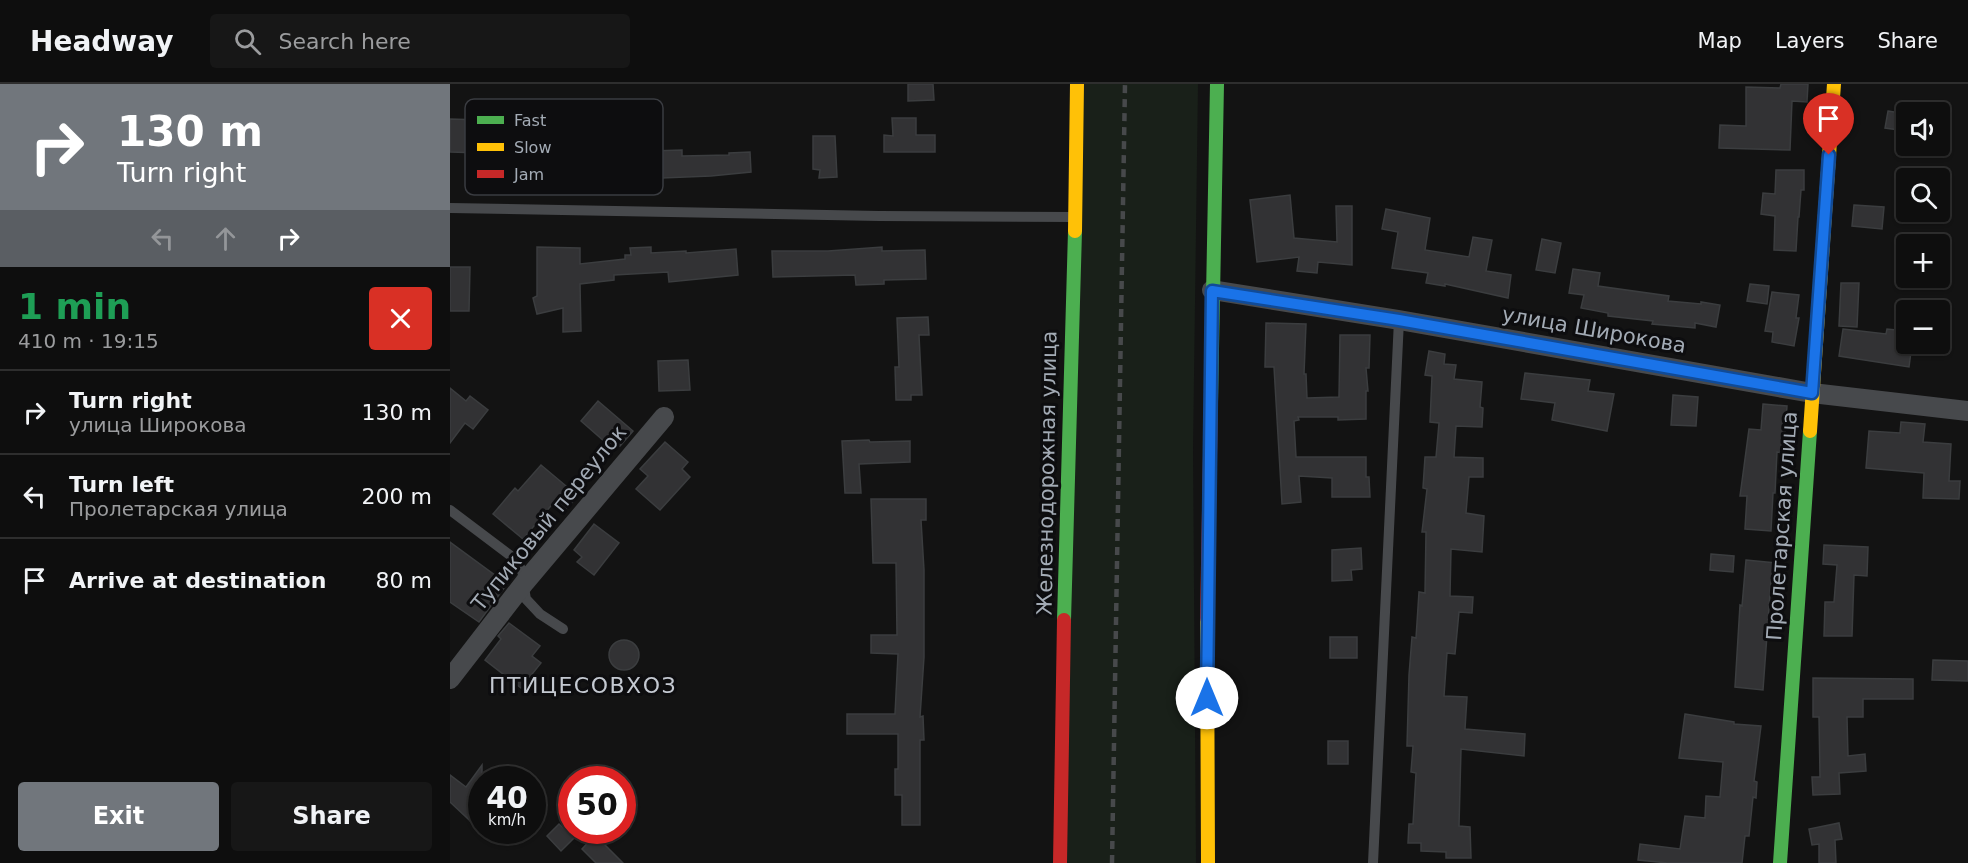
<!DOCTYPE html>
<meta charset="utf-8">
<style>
body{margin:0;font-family:"DejaVu Sans",sans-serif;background:#171717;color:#f1f3f6;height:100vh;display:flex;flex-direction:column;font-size:22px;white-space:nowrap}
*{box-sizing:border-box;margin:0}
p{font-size:20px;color:#9b9c9e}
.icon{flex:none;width:33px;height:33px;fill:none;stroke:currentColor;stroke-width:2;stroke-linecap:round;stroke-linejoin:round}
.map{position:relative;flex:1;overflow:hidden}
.panel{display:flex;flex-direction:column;background:#0e0e0e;width:450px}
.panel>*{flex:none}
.hud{background:#71767c;color:#fff;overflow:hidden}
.controls{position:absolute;left:1446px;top:18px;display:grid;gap:12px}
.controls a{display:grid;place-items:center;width:54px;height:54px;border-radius:6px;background:#0e0e0e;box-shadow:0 2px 4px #0004,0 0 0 2px #2e2e2e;font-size:30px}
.speed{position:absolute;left:18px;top:682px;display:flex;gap:12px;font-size:30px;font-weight:700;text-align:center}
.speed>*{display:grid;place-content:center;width:78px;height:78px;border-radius:50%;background:#0e0e0e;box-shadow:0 2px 4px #0004,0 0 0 2px #2e2e2e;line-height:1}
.speed small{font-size:15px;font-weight:400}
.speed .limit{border:9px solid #d22;background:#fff;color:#111}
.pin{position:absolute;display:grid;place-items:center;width:51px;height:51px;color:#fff;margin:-62px -26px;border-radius:50% 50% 50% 0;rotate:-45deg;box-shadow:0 0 6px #0007}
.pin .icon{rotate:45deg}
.me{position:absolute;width:66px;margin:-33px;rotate:0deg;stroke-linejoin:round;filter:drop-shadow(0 0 4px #0008)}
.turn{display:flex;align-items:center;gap:21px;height:126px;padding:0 18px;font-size:27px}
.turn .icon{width:78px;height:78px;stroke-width:2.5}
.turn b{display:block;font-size:42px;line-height:51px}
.lanes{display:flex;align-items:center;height:57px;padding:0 18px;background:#0003;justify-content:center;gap:30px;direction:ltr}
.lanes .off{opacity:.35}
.round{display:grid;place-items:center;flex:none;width:63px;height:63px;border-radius:6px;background:#171717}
.head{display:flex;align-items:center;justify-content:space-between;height:102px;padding:0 18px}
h1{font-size:36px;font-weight:700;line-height:45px;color:#1e9e55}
.primary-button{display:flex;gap:12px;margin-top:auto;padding:12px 18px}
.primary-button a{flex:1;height:69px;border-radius:6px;background:#71767c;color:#fff;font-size:24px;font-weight:700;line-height:69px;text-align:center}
.primary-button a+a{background:#171717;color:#f1f3f6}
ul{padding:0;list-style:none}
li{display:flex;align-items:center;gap:18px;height:84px;padding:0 18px;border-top:2px solid #2e2e2e}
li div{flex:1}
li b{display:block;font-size:22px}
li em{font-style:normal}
header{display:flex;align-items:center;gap:36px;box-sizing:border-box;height:84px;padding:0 30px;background:#0e0e0e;border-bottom:2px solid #2e2e2e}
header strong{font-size:28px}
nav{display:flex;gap:33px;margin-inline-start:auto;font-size:21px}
.search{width:420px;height:54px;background:#171717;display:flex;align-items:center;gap:15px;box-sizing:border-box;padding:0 21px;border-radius:6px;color:#9b9c9e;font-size:22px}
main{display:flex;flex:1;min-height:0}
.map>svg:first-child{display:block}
.green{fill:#192019}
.building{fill:#323234;stroke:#3b3d3f;stroke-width:1.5}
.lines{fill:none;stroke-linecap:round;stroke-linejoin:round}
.lane{stroke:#47494c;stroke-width:10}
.street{stroke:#47494c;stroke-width:20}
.fast{stroke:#4caf50;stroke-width:14}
.slow{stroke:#ffc107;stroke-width:14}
.jam{stroke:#c62828;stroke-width:14}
.rail{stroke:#47494b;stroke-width:4.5;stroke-dasharray:8 6;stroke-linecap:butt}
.route-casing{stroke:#114b97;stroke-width:15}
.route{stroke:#1a73e8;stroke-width:10}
.labels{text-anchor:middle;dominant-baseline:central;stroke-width:6;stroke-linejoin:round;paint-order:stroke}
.street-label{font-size:21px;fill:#a3abb5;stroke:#0d0d0f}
.neighbourhood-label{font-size:22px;letter-spacing:1.5px;fill:#c4c9d1;stroke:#0d0d0f}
.key{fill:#0d0d0f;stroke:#3a3c41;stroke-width:1.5}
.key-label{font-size:16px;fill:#a3abb5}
</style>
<header>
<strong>Headway</strong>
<div class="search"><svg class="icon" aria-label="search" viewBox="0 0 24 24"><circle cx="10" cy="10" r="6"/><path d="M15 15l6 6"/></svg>Search here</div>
<nav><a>Map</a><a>Layers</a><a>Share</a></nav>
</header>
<main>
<section class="panel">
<div class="hud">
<div class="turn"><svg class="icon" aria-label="right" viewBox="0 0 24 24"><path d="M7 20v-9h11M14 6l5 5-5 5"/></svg><div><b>130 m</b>Turn right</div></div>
<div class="lanes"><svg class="icon off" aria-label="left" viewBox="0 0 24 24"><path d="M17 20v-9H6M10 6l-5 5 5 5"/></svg><svg class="icon off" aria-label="ahead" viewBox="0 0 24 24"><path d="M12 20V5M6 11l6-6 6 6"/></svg><svg class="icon" aria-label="right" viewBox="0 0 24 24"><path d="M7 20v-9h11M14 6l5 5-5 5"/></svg></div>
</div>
<div class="head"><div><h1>1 min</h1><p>410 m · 19:15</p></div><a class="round" style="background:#d93025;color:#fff"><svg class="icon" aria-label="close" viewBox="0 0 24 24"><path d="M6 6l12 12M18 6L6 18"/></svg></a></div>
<ul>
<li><svg class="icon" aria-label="right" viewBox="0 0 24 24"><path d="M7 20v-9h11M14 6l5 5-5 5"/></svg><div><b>Turn right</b><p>улица Широкова</p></div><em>130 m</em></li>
<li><svg class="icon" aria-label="left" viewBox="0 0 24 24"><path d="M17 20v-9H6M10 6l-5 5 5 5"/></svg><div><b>Turn left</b><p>Пролетарская улица</p></div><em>200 m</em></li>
<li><svg class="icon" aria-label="arrive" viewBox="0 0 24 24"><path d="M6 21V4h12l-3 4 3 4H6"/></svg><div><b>Arrive at destination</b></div><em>80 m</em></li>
</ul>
<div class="primary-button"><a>Exit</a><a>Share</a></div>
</section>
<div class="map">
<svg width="1518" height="779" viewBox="0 0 1518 779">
<rect width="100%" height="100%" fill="#131313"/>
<polygon class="green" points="627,0 748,0 743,366 746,779 610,779"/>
<g class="building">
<polygon points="458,0 483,0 484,16 458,17"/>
<polygon points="1331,0 1358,0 1357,18 1342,17 1340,66 1269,64 1270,41 1296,42 1296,3 1330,4"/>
<polygon points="1438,27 1456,30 1456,47 1435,44"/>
<polygon points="442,34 466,34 466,51 485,51 485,68 434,68 434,51 443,52"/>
<polygon points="0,35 31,36 30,69 0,68"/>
<polygon points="363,52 385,52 387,93 369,94 370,86 363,85"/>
<polygon points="201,66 201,67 232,66 232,72 279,71 279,69 300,68 301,88 261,92 212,94 212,92 187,95 184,68"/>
<polygon points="1326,86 1354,86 1354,106 1351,106 1349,133 1348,133 1346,167 1324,166 1325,132 1311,130 1313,109 1325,110"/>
<polygon points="840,111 844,154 887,158 886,122 902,122 902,181 868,178 867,189 847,187 849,173 807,178 800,116"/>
<polygon points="1404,121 1434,123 1432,145 1402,142"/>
<polygon points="936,125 980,134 975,166 1019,173 1023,153 1042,156 1036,187 1061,191 1058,214 995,200 995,202 976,199 978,189 942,184 948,148 932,145"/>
<polygon points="1092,155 1111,159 1105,189 1086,186"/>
<polygon points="87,163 130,164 130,180 175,175 175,171 181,171 180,164 201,163 201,169 236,167 236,169 286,165 288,191 219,198 218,188 164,191 164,196 130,200 131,247 113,248 113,224 87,230 83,214 87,212"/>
<polygon points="432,163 432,167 475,166 476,195 434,196 434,200 406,201 405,191 323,193 322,167 378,167"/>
<polygon points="0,183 20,183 19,227 0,227"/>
<polygon points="1123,185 1150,189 1148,202 1219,212 1218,217 1251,220 1251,218 1270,221 1266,243 1245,239 1245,244 1202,240 1203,237 1158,232 1158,229 1131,224 1134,211 1119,209"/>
<polygon points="1391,199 1409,199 1407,243 1389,242"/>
<polygon points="1300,200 1319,202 1317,220 1297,217"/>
<polygon points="1322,208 1349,211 1346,234 1349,234 1344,262 1322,258 1323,248 1315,247"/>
<polygon points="478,233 479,251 469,251 472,311 461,311 461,316 446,316 445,283 449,283 447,234"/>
<polygon points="816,239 856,240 854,290 856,290 857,314 889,313 890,251 920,251 919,284 916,284 918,307 916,307 916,335 888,336 888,333 848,333 849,336 844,337 846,373 916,373 916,393 919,393 920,413 882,413 882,394 849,392 851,418 832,420 824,283 815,283"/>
<polygon points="1393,245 1436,250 1437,245 1456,247 1456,260 1462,260 1459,283 1389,272"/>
<polygon points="979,267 995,270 994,280 1006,281 1004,295 1032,298 1030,323 1033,324 1032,343 1006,342 1004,373 1033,374 1033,393 1019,393 1016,429 1034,432 1032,468 1001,465 1000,512 1023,513 1022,529 1009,528 1005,570 997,569 994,612 1017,613 1015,645 1075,650 1074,672 1011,665 1009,742 1020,743 1021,774 996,774 996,768 971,767 971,759 958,759 959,740 963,740 966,689 961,688 963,662 957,662 959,591 962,553 966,554 969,508 975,509 976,448 972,448 977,405 973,404 975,373 986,373 989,339 980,338 982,292 975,291"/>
<polygon points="238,276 240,306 209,307 208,277"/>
<polygon points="1075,289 1140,296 1138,307 1164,310 1157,347 1102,336 1105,319 1071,315"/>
<polygon points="0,304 16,317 20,312 38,326 23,345 15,339 0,359"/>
<polygon points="1223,311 1248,313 1246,342 1221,341"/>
<polygon points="148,317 183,347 170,362 163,362 156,357 155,358 131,337"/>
<polygon points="1313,320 1337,322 1335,349 1343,350 1341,370 1327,368 1325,409 1323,409 1321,447 1295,445 1297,412 1290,412 1299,345 1311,346"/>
<polygon points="1451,338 1475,340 1473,358 1501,360 1499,397 1510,397 1509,415 1473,414 1474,389 1416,384 1419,347 1450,349"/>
<polygon points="419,356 420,358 460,357 460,378 409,380 411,409 395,409 392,357"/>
<polygon points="215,358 238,378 232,385 240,393 210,426 186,405 198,392 190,385"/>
<polygon points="91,381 128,412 115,426 105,417 73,455 43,430 65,404 68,407"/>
<polygon points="421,415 476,415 476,436 471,436 474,486 474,573 470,633 473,632 474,656 470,656 470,741 452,741 452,711 445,711 445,685 448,685 448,650 397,650 397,630 445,630 448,570 421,569 421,551 447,551 446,479 423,479"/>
<polygon points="144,440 169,459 144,491 127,478 132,473 124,466"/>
<polygon points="0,458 57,500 29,538 0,518"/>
<polygon points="1374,461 1418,463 1417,492 1404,491 1402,552 1374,552 1375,518 1384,518 1387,481 1373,480"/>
<polygon points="911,464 912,485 901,486 902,496 882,497 882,466"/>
<polygon points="1261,470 1284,472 1283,488 1260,486"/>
<polygon points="1296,476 1326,479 1324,497 1321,496 1313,606 1285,603 1290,521 1292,522"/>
<polygon points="59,539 90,562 82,572 91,579 71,604 35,576 51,555 48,552"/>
<rect x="880" y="553" width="27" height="21"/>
<circle cx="174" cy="571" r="15"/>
<polygon points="1483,576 1518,577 1518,597 1482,596"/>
<polygon points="1363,594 1463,595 1463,615 1413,615 1413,633 1397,633 1398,672 1415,670 1416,687 1389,689 1390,710 1363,711 1362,693 1370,693 1369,633 1363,633"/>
<polygon points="1235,630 1284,638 1284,640 1311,642 1304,697 1307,698 1306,714 1303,713 1299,752 1295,752 1292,779 1218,779 1188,776 1190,760 1230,765 1235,732 1255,734 1256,712 1270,713 1273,678 1229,674"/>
<rect x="878" y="657" width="20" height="23"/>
<polygon points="32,681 32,748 0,718 0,691 16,703"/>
<polygon points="1389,739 1392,755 1385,756 1386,779 1369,779 1369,760 1362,761 1359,745"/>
<polygon points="109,740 124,754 111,767 97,752"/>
<polygon points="145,751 173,779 146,779 132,765"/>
</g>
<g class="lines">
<g class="lane">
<polyline points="0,124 429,132 624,133"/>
<path d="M0,426L61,472C79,491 71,493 76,515L90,530L113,545"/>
<polyline points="923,779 949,236"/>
</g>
<g class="street">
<polyline points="762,206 949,236 1362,309 1518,327"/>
<polyline points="0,595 75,498 214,333"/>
</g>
<g class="fast">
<polyline points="761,318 767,0"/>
<polyline points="614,536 625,147"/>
<polyline points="1330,779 1360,347"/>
</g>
<g class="slow">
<polyline points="625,147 627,0"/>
<polyline points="1360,347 1384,0"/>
<polyline points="757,534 758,779"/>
</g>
<g class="jam">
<polyline points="757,534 761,318"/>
<polyline points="610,779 614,536"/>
</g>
<polyline class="rail" points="662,779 675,0"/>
</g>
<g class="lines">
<defs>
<polyline id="route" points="757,614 762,207 949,236 1362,309 1379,71"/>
</defs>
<use href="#route" class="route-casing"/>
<use href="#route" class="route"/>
</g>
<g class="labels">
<g class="street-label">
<text transform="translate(1144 246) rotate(10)">улица Широкова</text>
<text transform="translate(597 389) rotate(-89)">Железнодорожная улица</text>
<text transform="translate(99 434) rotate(-51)">Тупиковый переулок</text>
<text transform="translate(1332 442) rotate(-86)">Пролетарская улица</text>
</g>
<g class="neighbourhood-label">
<text x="133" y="601">ПТИЦЕСОВХОЗ</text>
</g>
</g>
<rect x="15" y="15" width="198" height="96" rx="9" class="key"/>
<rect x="27" y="32" width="27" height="8" fill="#4caf50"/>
<rect x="27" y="59" width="27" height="8" fill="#ffc107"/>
<rect x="27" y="86" width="27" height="8" fill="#c62828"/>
<g class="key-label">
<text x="64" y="42">Fast</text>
<text x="64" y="69">Slow</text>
<text x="64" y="96">Jam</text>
</g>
</svg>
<div class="controls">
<a><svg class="icon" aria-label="sound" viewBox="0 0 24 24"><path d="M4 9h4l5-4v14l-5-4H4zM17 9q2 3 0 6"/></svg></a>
<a><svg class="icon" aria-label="search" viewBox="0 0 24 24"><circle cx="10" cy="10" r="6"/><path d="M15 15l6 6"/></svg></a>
<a>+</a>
<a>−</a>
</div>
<div class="speed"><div>40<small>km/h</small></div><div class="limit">50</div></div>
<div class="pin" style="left:1379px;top:71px;background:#d93025"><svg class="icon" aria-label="arrive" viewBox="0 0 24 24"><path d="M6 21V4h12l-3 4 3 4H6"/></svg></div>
<svg class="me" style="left:757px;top:614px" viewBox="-20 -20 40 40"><circle r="19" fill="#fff"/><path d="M0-13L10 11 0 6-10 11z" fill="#1a73e8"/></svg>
</div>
</main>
